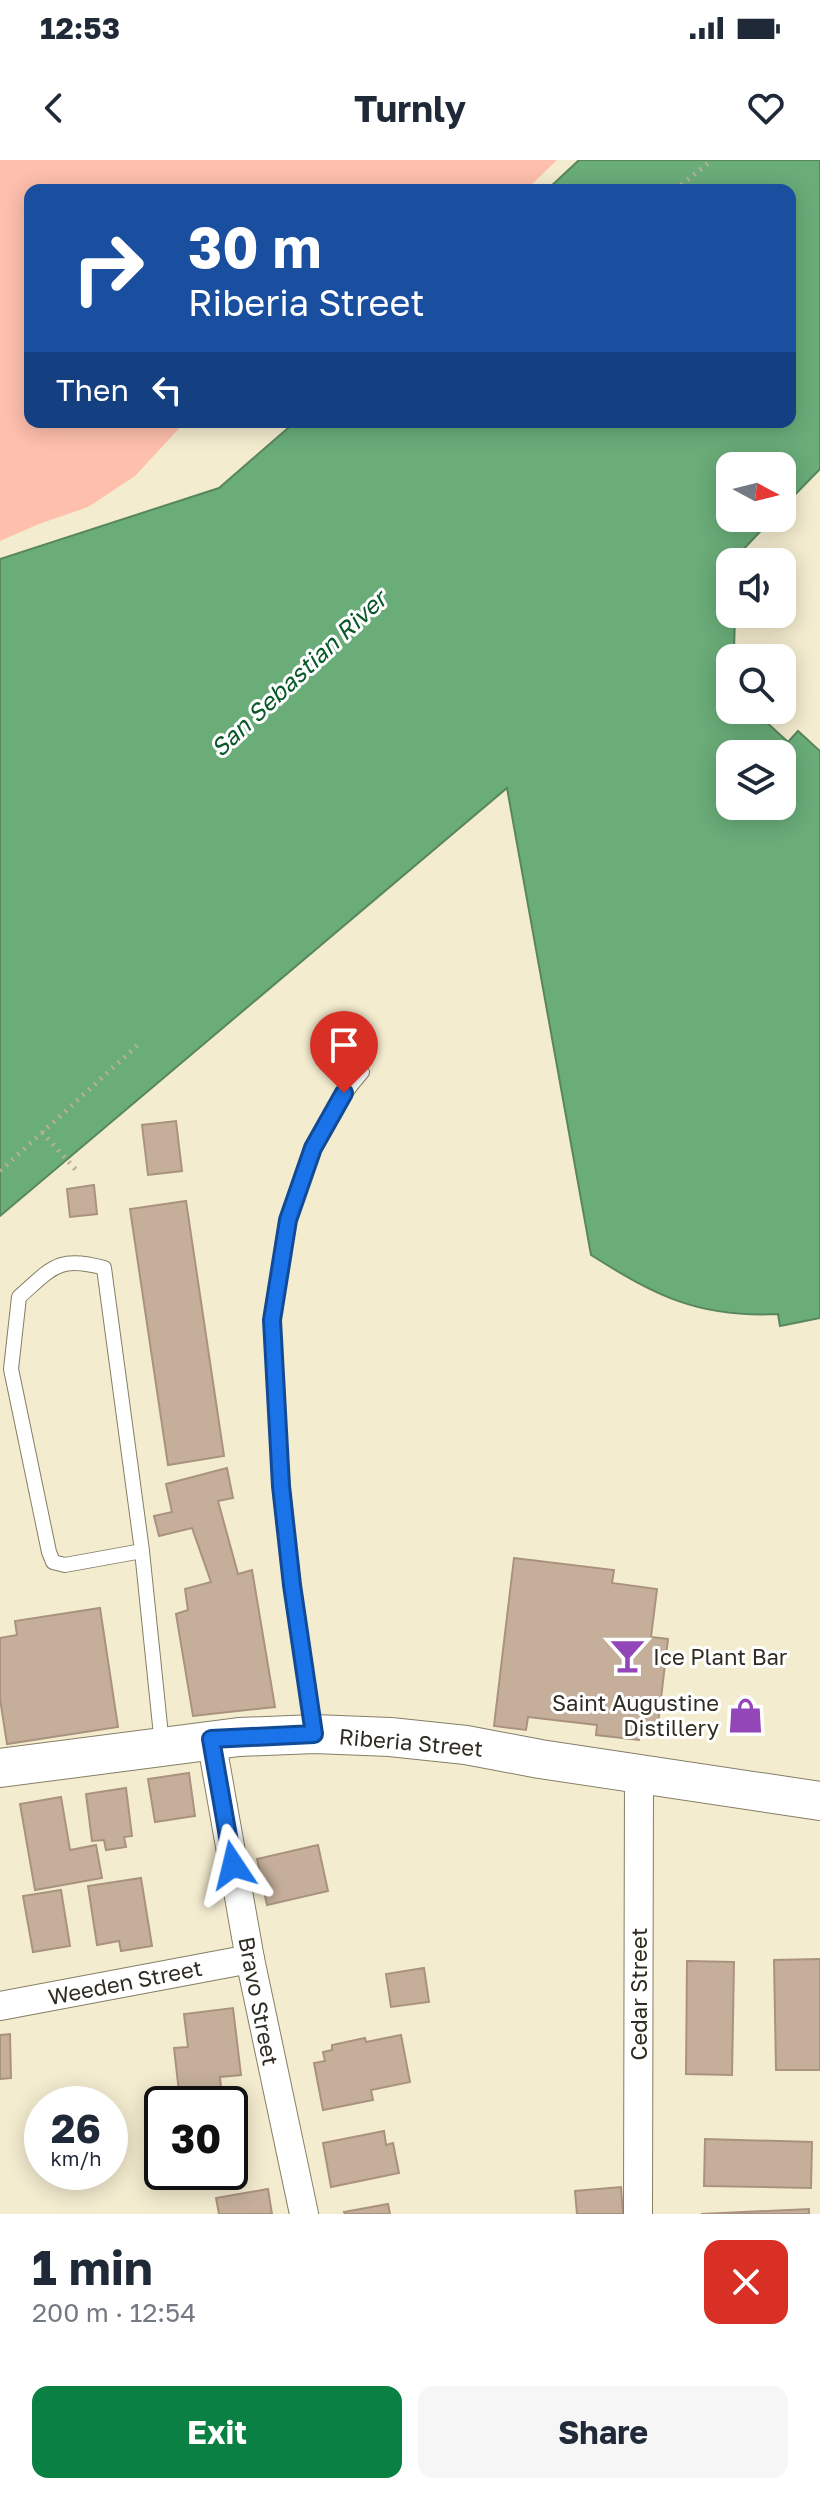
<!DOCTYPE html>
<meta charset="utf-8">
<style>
body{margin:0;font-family:"Golos Text",sans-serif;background:#f6f6f7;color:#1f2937;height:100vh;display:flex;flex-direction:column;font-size:30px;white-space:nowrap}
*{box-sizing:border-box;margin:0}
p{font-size:26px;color:#747a83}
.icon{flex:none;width:44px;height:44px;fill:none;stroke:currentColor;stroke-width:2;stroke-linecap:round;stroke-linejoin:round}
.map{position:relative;height:2054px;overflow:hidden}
.side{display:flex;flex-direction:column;background:#fff;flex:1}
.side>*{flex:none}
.top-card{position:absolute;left:24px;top:24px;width:772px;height:244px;border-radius:16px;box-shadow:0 4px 20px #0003;background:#1a4fa0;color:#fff;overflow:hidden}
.needle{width:52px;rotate:97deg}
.buttons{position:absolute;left:716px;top:292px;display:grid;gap:16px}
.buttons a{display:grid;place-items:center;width:80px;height:80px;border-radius:16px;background:#fff;box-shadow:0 4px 20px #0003;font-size:40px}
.speed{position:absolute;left:24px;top:1926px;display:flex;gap:16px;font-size:40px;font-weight:700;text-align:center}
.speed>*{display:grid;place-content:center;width:104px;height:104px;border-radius:50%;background:#fff;box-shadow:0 4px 20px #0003;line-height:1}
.speed small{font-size:20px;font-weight:400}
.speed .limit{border:4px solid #111;border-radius:12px;background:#fff;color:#111}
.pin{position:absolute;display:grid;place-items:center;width:68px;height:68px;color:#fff;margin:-82px -34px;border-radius:50% 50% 50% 0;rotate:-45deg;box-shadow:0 0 8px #0007}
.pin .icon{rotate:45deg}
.me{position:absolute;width:88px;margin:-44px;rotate:350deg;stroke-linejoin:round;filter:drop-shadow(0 0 6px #0008)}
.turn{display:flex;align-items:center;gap:28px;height:168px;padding:0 32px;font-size:36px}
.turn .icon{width:104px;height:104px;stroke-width:2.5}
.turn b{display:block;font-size:56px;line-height:68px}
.then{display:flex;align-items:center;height:76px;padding:0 32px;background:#0003;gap:16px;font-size:30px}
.round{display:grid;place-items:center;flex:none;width:84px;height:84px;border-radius:16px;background:#f6f6f7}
.head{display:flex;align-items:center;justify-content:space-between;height:136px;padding:0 32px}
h1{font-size:48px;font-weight:700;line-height:60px}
.primary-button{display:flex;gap:16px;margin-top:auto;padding:16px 32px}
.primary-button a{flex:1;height:92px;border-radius:16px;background:#0b8043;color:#fff;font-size:32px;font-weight:700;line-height:92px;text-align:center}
.primary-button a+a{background:#f6f6f7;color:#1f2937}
.status{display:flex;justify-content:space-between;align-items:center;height:56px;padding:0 40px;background:#fff;direction:ltr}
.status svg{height:22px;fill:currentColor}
header{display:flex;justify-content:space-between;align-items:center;height:104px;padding:0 32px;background:#fff;font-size:36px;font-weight:700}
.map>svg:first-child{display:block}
.green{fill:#febfac}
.water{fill:#6aad79;stroke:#58865f;stroke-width:2;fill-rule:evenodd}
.building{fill:#c5af9a;stroke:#a9937f;stroke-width:2}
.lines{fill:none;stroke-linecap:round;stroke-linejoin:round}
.lane-casing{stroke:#857e64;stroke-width:16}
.street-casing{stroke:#857e64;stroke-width:30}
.secondary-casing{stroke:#857e64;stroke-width:40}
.path{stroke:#b6b098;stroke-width:5;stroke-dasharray:2 6;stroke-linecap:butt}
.lane{stroke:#fff;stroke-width:14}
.street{stroke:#fff;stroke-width:28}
.secondary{stroke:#fff;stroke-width:38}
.route-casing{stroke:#114b97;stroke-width:20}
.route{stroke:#1a73e8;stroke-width:14}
.labels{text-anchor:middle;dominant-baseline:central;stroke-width:6;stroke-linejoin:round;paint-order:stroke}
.poi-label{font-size:22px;fill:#2f2c21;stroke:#fff;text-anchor:start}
.street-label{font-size:22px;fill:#2f2c21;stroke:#fff}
.water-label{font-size:24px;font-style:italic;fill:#085727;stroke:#fff}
</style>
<div class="status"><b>12:53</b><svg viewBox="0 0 49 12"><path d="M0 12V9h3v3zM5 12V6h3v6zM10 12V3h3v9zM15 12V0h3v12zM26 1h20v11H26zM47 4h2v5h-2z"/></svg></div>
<header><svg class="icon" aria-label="back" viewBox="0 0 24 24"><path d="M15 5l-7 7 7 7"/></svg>Turnly<svg class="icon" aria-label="heart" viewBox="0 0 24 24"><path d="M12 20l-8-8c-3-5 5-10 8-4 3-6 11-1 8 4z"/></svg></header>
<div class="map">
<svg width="820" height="2054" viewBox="0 0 820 2054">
<rect width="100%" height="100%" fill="#f4eccf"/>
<polygon class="green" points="0,0 557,0 526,30 30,30 30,262 185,262 135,316 88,347 39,364 0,381"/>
<path class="water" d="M579,0H820V309L782,348V306H730V358H773L738,395L737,402H730V454H735L734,491L741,498H730V550H753L788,582L798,571L820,591V1158L780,1166L778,1154C699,1158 656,1136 591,1095L507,628L0,1056V399L219,328L295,262H790V30H547ZM730,594H782V646H730Z"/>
<g class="building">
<polygon points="176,961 182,1011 148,1015 142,965"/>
<polygon points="94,1025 97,1054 70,1057 67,1029"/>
<polygon points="186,1041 224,1296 168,1305 130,1049"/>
<polygon points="227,1308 233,1338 218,1341 238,1414 252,1410 275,1547 193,1556 176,1454 188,1450 185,1429 211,1422 192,1368 159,1376 154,1356 172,1352 166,1324"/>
<polygon points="514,1398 614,1410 612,1423 657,1429 651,1477 668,1479 658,1564 641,1562 639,1580 596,1575 597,1565 528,1557 526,1570 494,1566"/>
<polygon points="100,1448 118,1567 7,1584 0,1539 0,1478 17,1475 15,1461"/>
<polygon points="189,1613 195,1656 155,1662 148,1619"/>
<polygon points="126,1628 132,1676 124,1677 126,1687 106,1690 104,1680 92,1681 86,1634"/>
<polygon points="61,1637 70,1690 96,1685 102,1718 35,1730 20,1644"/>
<polygon points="318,1685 328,1731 267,1745 257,1699"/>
<polygon points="141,1718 152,1786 121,1791 119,1781 97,1785 88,1726"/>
<polygon points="61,1730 70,1786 33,1792 23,1736"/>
<polygon points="820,1799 820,1910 776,1910 774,1800"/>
<polygon points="687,1801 734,1802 732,1915 686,1914"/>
<polygon points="424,1808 429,1842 391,1847 386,1814"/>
<polygon points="233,1848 241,1915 220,1917 222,1936 180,1941 174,1888 188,1887 184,1854"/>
<polygon points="10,1874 11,1918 0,1919 0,1875"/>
<polygon points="401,1875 410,1922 371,1930 373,1940 323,1950 314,1903 325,1901 323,1892 332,1890 332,1885 365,1878 366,1882"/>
<polygon points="384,1971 386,1985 393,1983 399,2013 331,2027 323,1983"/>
<polygon points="705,1979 812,1982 811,2028 704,2026"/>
<polygon points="621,2027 623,2054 577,2054 575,2031"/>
<polygon points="268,2029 272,2054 219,2054 216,2038"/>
<polygon points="388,2044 390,2054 345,2054 344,2052"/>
<polygon points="809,2049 809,2054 701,2054"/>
</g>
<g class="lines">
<defs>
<g id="lane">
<path d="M142,1391L65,1405L53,1402L49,1392L11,1209L19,1137C52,1108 58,1095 104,1108L142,1391L162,1585"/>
<path d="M314,1574C298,1467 283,1362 278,1255C276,1223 270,1189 273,1158C280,1072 304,978 362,912"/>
</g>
<g id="street">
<polyline points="211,1579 250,1799 304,2054"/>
<polyline points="0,1846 250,1799"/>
<polyline points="638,2054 639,1614"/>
</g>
<polyline id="secondary" points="0,1608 239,1577 314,1574 390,1577 466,1585 540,1599 820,1641"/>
</defs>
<use href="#lane" class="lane-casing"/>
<use href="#street" class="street-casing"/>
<use href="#secondary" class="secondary-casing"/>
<g class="path">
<polyline points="675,30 712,0"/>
<polyline points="42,972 76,1010"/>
<polyline points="0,1011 140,883"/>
</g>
<use href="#lane" class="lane"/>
<use href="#street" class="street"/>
<use href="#secondary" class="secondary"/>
</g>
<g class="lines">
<defs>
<polyline id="route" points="233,1705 211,1579 314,1574 292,1425 281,1326 272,1160 288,1060 313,988 344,933"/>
</defs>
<use href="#route" class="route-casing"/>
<use href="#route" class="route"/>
</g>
<defs>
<symbol id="bar-bare" viewBox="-9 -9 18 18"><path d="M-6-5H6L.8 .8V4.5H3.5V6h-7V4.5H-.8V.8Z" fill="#9246b8" stroke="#fff" stroke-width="2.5" paint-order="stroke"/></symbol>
<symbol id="shop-bare" viewBox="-9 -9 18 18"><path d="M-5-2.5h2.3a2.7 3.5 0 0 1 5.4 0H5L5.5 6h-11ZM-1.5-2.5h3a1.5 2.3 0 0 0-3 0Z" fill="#9246b8" stroke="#fff" stroke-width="2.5" paint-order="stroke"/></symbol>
</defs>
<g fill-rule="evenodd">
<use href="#bar-bare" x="602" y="1470" width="51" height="51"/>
<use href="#shop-bare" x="720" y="1530" width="51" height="51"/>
</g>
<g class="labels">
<g class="poi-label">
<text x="653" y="1496">Ice Plant Bar</text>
<text x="719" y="1542" text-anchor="end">Saint Augustine<tspan x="719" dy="25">Distillery</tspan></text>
</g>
<g class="street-label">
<text transform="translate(411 1582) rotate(5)">Riberia Street</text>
<text transform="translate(125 1822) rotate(-11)">Weeden Street</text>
<text transform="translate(638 1834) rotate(-90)">Cedar Street</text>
<text transform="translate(259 1841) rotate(79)">Bravo Street</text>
</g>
<g class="water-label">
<text transform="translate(298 513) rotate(-43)">San Sebastian River</text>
</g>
</g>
</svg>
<div class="buttons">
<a><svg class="needle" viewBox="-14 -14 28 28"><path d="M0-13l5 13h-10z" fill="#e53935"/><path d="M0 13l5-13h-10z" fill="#747a83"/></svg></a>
<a><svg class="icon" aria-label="sound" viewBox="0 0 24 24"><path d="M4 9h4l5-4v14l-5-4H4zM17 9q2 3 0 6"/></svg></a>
<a><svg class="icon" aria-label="search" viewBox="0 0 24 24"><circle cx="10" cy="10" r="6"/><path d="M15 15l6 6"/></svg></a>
<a><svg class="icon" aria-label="layers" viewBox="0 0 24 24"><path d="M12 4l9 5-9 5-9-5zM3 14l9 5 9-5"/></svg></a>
</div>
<div class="speed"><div>26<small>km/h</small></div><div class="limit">30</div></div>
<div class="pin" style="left:344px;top:933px;background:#d93025"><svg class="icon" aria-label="arrive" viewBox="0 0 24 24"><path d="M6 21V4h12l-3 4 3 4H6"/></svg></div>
<svg class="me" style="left:233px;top:1705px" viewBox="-20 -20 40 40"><path d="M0-17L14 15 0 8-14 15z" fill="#1a73e8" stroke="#fff" stroke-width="4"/></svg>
<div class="top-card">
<div class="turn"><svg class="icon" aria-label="right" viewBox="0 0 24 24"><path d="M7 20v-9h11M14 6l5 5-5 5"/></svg><div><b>30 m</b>Riberia Street</div></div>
<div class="then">Then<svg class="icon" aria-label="left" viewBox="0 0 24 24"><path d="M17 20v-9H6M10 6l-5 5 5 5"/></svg></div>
</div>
</div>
<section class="side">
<div class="head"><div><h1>1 min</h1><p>200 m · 12:54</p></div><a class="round" style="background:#d93025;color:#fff"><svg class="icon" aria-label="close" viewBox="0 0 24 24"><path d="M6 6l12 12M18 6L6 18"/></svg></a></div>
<div class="primary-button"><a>Exit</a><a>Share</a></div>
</section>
